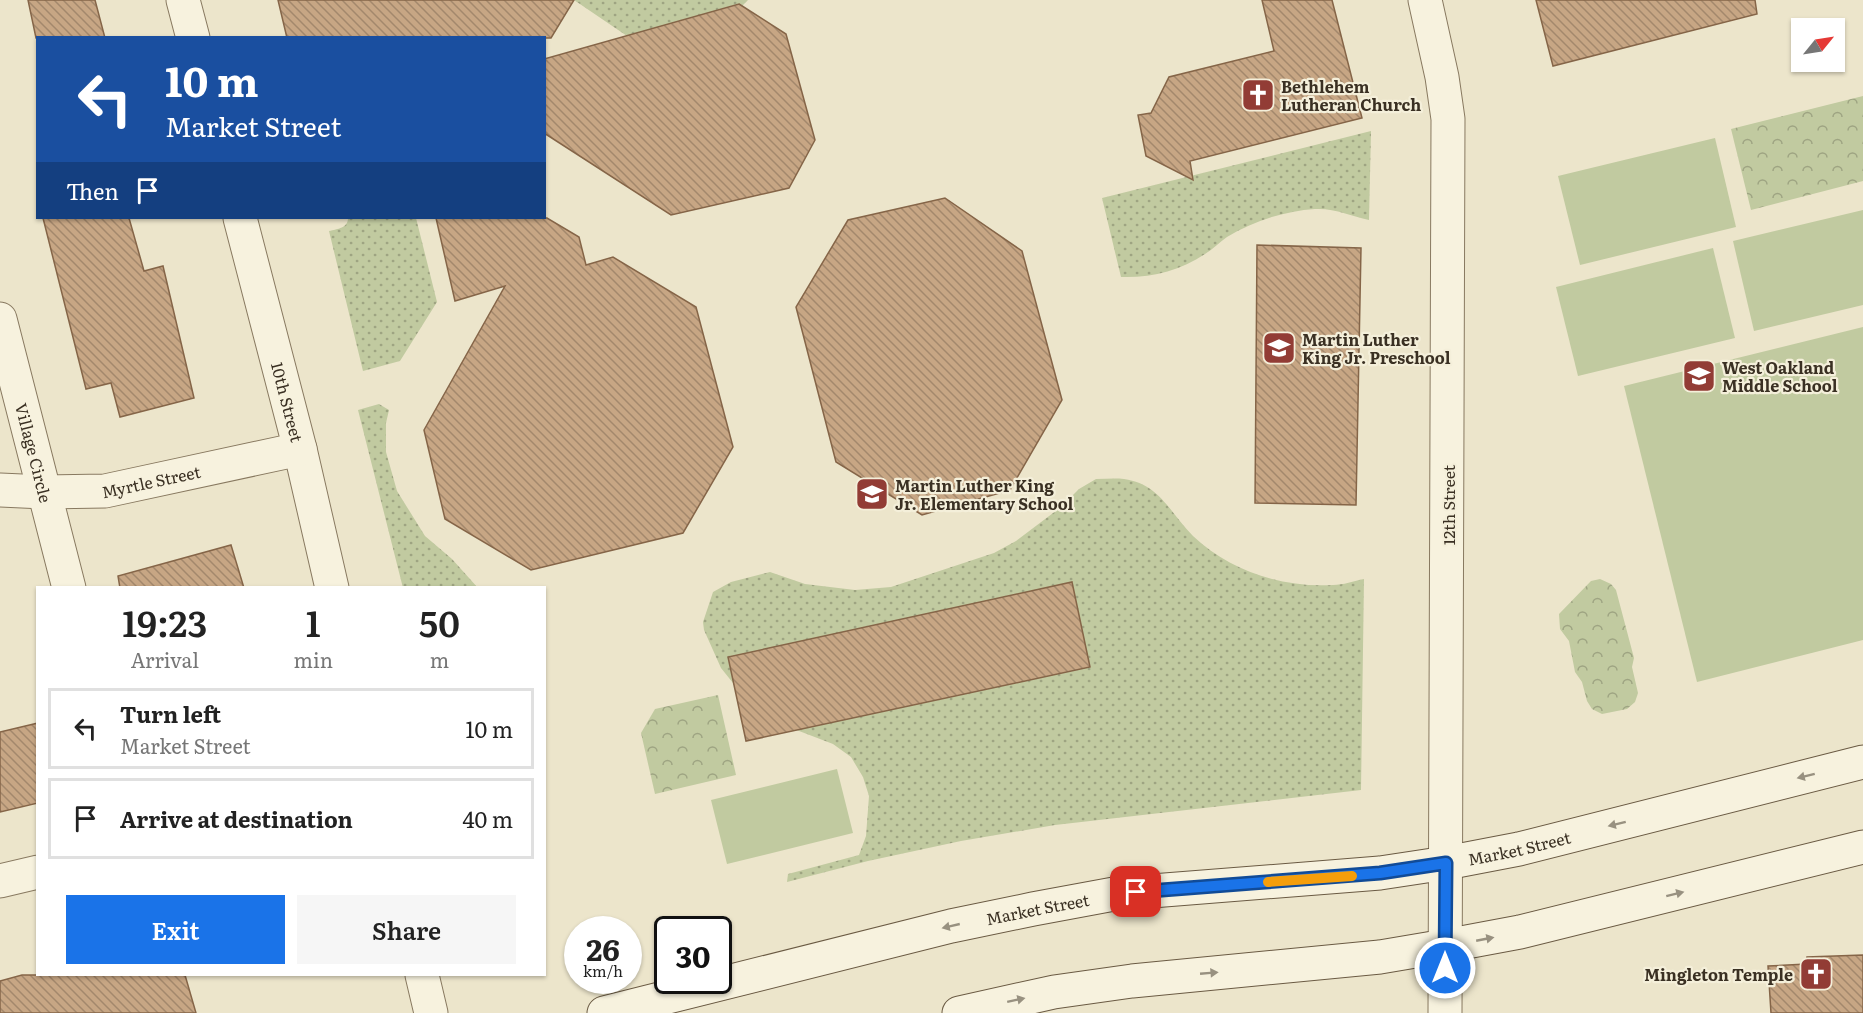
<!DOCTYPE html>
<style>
body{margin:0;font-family:Literata,serif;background:#f6f6f6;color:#222;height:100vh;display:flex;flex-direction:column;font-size:22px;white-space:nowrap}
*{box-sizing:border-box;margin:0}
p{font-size:20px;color:#767676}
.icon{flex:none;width:33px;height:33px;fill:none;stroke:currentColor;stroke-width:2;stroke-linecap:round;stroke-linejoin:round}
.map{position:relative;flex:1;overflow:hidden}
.side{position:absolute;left:36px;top:586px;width:510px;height:390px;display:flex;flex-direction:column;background:#fff;border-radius:0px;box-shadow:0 2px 4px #0004}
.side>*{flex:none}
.banner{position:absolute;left:36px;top:36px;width:510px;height:183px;border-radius:0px;box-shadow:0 2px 4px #0004;background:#1a4fa0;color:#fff;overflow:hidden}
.needle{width:39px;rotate:60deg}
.controls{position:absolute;left:1791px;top:18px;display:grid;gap:12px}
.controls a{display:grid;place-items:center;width:54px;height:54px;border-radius:0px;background:#fff;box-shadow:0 2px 4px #0004;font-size:30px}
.speed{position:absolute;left:564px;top:916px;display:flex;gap:12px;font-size:30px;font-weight:700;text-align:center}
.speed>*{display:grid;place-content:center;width:78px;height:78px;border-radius:50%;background:#fff;box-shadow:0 2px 4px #0004;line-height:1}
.speed small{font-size:15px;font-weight:400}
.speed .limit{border:3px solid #111;border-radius:9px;background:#fff;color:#111}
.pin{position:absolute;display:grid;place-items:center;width:51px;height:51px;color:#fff;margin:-26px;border-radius:12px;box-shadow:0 3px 9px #0006}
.me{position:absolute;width:66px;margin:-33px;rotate:0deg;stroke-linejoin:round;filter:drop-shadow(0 0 4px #0008)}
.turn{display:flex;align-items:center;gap:21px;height:126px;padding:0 30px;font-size:27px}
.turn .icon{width:78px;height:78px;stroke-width:2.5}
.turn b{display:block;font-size:42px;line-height:51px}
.then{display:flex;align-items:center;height:57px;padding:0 30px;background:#0003;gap:12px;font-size:22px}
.eta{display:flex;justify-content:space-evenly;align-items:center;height:102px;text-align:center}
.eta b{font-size:36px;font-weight:600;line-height:42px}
.action{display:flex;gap:12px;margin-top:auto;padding:12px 30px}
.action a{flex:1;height:69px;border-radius:0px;background:#1a73e8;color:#fff;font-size:24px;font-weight:600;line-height:69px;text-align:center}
.action a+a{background:#f6f6f6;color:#222}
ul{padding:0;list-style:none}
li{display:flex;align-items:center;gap:18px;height:81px;margin:0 12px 9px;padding:0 18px;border:3px solid #e0e0e0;border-radius:0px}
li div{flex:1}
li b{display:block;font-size:22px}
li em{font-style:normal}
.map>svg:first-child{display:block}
.grass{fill:url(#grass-dots)}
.forest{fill:url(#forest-crowns)}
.pitch{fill:#c1caa0}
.building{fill:url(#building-back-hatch);stroke:#856548;stroke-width:1.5}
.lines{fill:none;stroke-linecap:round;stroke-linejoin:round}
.street-casing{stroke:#887960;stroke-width:35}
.secondary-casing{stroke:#6a5a43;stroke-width:35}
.street{stroke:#f7f2de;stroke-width:33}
.secondary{stroke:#f7f2de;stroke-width:33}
.oneway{fill:#989180}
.route-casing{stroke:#114b97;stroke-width:15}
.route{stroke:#1a73e8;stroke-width:10}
.slow{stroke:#f59e0b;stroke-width:10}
.labels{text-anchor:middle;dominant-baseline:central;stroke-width:4.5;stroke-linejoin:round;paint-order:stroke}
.poi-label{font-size:16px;font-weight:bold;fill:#3a3023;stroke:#f4efda;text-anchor:start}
.street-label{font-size:16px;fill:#3a3023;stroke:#f4efda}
</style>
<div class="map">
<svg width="1863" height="1013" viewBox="0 0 1863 1013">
<defs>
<pattern id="grass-dots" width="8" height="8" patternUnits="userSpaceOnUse" patternTransform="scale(1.5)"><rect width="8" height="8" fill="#c1caa0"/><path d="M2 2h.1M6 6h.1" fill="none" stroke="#9ea482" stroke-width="1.8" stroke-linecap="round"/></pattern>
<pattern id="forest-crowns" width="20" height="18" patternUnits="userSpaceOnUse" patternTransform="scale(1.5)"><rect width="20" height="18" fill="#c1caa0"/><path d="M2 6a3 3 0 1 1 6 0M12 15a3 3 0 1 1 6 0" fill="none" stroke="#9ea482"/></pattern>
<pattern id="building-back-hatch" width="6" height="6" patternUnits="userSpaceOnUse" patternTransform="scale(1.5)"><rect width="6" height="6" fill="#c7a684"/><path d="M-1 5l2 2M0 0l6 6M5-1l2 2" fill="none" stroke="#a3886c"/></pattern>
</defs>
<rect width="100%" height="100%" fill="#ece5cb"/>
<g class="grass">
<polygon points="574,0 748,0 742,6 738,4 627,36"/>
<path d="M1371,131L1369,220C1351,216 1335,208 1315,209C1285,211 1253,221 1227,237C1220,242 1213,249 1205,254C1180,271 1151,278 1121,277L1102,198Z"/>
<path d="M348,218H416L437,302L400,361L363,371L329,231C338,229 348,228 348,218Z"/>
<polygon points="379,404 389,410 386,423 386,452 397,491 425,536 452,559 478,588 403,588 358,410"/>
<path d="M1096,479C1105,479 1115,478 1124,479C1160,484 1170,513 1193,536C1230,571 1282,588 1333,585C1343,585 1354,581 1364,579L1361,790L1055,825L961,841L868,861L787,882L788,874L859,855L866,836L869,796L863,777L851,757L833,744L786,726L737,688L721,668L704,630L703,622L713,592L731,582L770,572L805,584L855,590L891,587L994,553L1016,541L1061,507L1079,489Z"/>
</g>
<g class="forest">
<polygon points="1863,96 1863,181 1751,210 1731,129"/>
<polygon points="1600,579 1611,584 1616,590 1634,658 1632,667 1638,693 1635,702 1627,709 1602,714 1592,709 1587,701 1582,682 1575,672 1569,641 1560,629 1559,614 1591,581"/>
<polygon points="718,695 736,775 655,794 641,733 655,709"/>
</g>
<g class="pitch">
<polygon points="1715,138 1736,227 1580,265 1558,176"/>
<polygon points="1863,210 1863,305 1754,331 1733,241"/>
<polygon points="1713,248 1735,338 1578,376 1556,287"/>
<polygon points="1863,327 1863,640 1697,682 1624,386"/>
<polygon points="837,769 853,833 727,864 711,800"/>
</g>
<g class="building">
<polygon points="28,0 95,0 105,38 36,38"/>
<polygon points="278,0 574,0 551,38 287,38"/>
<polygon points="1262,0 1332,0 1362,118 1190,161 1193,180 1146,156 1138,115 1151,113 1169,77 1274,51"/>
<polygon points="1536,0 1755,0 1757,14 1553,66"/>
<polygon points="739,4 786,34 815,140 789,188 671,215 544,133 544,59"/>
<polygon points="945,198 1022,251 1062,400 1010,490 922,515 836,462 796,307 848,220"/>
<polygon points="43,218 129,218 144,271 163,266 194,398 120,417 111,383 86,389"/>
<polygon points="436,218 547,218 579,237 586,265 613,257 696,307 733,447 683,533 531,570 445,519 424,430 505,286 455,301"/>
<polygon points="1257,245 1361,248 1356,505 1255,503"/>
<polygon points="231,545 244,588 120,588 118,576"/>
<polygon points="1072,582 1090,667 746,741 728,657"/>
<polygon points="38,723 38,803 0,812 0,732"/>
<polygon points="1863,955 1863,1013 1771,1013 1768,966 1807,964 1807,957"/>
<polygon points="22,975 185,975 196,1013 0,1013 0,981"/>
</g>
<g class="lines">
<defs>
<g id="street">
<polyline points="183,0 193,38"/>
<polyline points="1425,0 1442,77 1448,119 1445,1013"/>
<path id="s1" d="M240,218L300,449L332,588"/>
<path id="s2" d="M0,319L69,588"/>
<path id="s3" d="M0,490L44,492L105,491L300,449"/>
<polyline points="0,881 38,872"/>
<polyline points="422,975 431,1013"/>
</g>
<g id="secondary">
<path id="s4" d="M604,1013L951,926L1033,909L1114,894L1380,873L1446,863L1519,849L1863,762"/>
<polyline points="959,1013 1054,992 1132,981 1380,957 1445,946 1520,932 1863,847"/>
</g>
</defs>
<use href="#street" class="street-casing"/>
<use href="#secondary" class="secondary-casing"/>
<use href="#street" class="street"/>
<use href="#secondary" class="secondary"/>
</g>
<defs><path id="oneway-solid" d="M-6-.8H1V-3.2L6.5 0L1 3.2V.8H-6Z" transform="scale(1.5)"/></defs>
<g class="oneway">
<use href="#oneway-solid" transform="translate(1806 776) rotate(166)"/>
<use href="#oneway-solid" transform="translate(1617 824) rotate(166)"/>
<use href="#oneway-solid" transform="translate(1675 894) rotate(-14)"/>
<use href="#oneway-solid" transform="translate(951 926) rotate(167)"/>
<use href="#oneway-solid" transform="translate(1485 939) rotate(-11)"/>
<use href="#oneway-solid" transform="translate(1209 973) rotate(-5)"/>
<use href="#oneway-solid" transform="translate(1016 1000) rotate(-12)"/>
</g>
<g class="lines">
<defs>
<polyline id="route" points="1136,892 1380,873 1446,863 1445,968"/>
</defs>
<use href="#route" class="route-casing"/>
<use href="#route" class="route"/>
<polyline class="slow" points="1268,882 1352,876"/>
</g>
<defs>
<symbol id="church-square" viewBox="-11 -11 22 22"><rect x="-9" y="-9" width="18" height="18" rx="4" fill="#923c35" stroke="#f4efda"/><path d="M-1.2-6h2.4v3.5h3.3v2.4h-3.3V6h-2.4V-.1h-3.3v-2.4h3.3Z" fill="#fff"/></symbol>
<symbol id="school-square" viewBox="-11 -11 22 22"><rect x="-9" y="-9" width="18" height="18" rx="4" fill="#923c35" stroke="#f4efda"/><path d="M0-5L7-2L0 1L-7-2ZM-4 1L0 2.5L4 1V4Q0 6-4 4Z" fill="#fff"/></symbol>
</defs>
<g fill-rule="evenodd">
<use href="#church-square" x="1239" y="76" width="38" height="38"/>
<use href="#school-square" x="1260" y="329" width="38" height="38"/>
<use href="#school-square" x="1680" y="357" width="38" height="38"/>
<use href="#school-square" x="853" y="475" width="38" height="38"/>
<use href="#church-square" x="1797" y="955" width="38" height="38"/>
</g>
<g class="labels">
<g class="poi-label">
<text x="1281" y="86">Bethlehem<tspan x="1281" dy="18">Lutheran Church</tspan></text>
<text x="1302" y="339">Martin Luther<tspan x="1302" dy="18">King Jr. Preschool</tspan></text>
<text x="1722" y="367">West Oakland<tspan x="1722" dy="18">Middle School</tspan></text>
<text x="895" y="485">Martin Luther King<tspan x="895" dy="18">Jr. Elementary School</tspan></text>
<text x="1793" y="974" text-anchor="end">Mingleton Temple</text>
</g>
<g class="street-label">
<text stroke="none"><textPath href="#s1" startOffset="190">10th Street</textPath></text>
<text stroke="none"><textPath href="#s2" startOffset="138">Village Circle</textPath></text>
<text stroke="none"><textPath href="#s3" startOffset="152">Myrtle Street</textPath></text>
<text transform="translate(1448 505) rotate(-90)">12th Street</text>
<text stroke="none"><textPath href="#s4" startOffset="932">Market Street</textPath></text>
<text stroke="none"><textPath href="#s4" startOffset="446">Market Street</textPath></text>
</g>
</g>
</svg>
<div class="controls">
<a><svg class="needle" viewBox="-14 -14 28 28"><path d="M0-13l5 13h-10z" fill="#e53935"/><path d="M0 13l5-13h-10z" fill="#767676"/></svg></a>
</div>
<div class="speed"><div>26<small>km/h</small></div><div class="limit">30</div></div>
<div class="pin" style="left:1136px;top:892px;background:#d93025"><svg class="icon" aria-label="arrive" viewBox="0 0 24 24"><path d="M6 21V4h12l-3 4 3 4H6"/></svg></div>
<svg class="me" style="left:1445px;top:968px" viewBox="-20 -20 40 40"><circle r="17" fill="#1a73e8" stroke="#fff" stroke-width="3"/><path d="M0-11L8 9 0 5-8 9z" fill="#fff"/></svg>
<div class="banner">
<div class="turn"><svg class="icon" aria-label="left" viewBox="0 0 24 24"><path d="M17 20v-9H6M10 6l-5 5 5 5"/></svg><div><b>10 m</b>Market Street</div></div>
<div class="then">Then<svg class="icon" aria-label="arrive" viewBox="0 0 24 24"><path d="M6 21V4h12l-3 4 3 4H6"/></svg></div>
</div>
<section class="side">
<div class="eta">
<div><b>19:23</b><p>Arrival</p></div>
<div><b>1</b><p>min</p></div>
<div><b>50</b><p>m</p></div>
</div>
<ul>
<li><svg class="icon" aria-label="left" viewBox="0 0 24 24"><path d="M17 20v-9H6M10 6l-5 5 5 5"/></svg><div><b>Turn left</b><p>Market Street</p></div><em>10 m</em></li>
<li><svg class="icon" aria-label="arrive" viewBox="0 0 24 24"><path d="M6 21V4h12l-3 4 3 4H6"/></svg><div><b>Arrive at destination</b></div><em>40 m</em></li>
</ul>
<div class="action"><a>Exit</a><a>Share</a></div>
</section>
</div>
